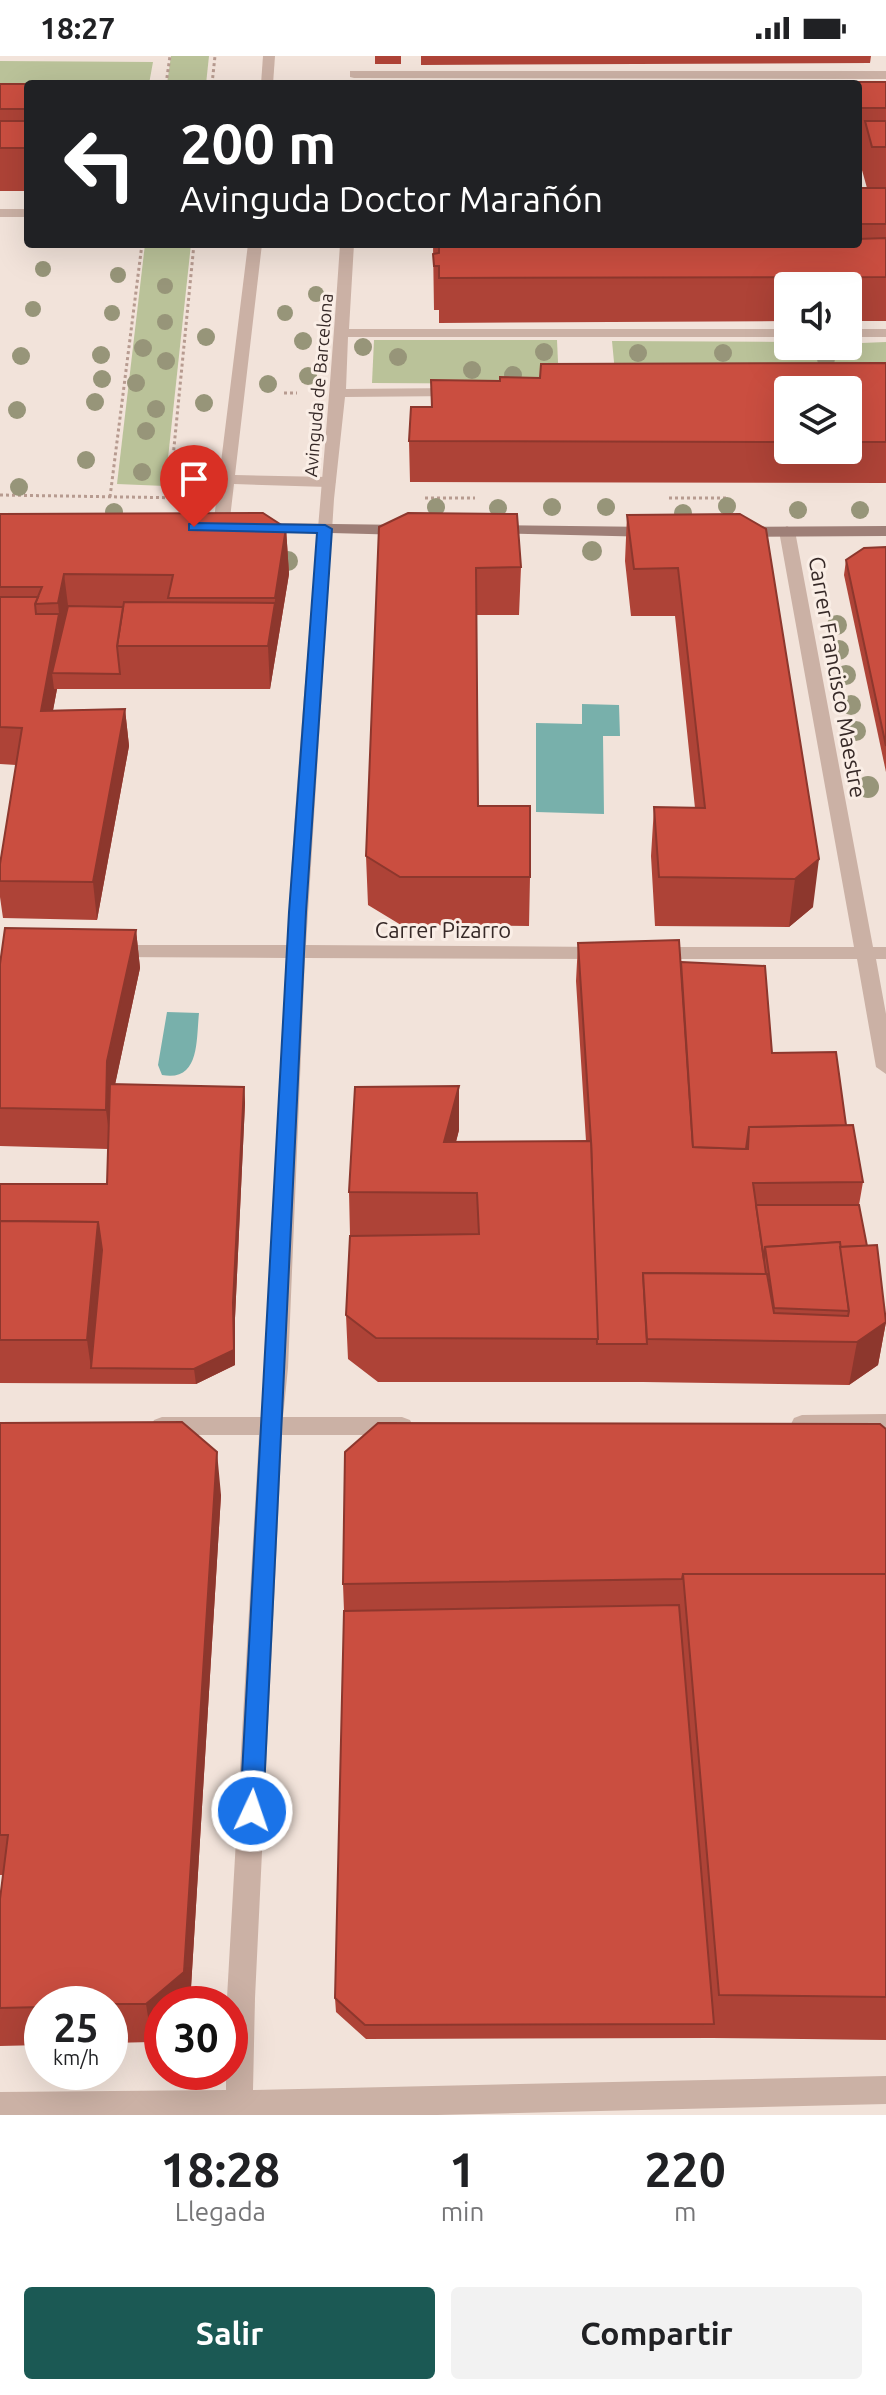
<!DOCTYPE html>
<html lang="es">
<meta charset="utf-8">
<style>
body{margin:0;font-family:Ubuntu,sans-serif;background:#f2f2f2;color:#202124;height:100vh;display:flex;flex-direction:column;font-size:30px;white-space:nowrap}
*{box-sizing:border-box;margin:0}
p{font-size:26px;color:#757577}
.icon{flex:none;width:44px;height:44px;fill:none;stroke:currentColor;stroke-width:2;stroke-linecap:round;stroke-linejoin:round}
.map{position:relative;height:2059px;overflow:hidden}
.sheet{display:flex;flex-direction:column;background:#fff;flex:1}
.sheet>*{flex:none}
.hud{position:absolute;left:24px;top:24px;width:838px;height:168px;border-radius:8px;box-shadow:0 8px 32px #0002;background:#202124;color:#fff;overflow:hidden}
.controls{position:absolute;left:774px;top:216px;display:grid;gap:16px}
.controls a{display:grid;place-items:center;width:88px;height:88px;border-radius:8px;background:#fff;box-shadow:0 8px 32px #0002;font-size:40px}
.speed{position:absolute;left:24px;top:1930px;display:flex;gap:16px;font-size:40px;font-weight:700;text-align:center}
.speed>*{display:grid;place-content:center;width:104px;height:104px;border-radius:50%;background:#fff;box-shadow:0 8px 32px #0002;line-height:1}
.speed small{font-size:20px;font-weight:400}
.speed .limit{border:12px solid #d22;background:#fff;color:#111}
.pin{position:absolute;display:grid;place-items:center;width:68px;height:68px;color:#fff;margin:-82px -34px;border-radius:50% 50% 50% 0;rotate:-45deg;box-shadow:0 0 8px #0007}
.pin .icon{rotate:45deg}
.me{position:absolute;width:88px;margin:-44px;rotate:3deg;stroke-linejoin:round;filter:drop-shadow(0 0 6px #0008)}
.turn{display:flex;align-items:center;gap:28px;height:168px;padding:0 24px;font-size:36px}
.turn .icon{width:104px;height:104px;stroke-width:2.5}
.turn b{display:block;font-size:56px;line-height:68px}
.eta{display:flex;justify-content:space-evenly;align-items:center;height:136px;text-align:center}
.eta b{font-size:48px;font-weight:700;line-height:56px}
.cta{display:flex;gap:16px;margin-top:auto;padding:16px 24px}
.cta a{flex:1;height:92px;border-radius:8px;background:#1b5954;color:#fff;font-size:32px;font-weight:700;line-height:92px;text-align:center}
.cta a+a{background:#f2f2f2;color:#202124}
.status{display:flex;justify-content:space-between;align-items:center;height:56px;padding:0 40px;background:#fff;direction:ltr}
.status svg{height:22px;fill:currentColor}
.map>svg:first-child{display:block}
.green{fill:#bac299}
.water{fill:#78b0ab}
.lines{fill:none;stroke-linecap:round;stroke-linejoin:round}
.path{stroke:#b79b90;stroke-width:3;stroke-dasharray:3 3;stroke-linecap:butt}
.lane{fill:#cbb1a5;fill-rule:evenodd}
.street{fill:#cbb1a5;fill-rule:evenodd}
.secondary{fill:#9e7f77;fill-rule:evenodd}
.tree{fill:#979579}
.wall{fill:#ae4337;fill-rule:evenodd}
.shaded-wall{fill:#8d372d}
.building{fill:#ca4e40;stroke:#8d372d;stroke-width:2}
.route{fill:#1a73e8;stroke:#114b97;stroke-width:2}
.labels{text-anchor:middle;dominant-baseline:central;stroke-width:6;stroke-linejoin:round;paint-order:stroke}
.far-street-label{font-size:18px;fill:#362927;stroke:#faeee6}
.street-label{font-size:22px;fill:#362927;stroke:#faeee6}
</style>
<div class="status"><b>18:27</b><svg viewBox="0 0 49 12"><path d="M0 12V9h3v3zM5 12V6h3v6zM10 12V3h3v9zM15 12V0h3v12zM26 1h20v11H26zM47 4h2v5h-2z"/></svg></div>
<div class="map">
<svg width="886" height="2059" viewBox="0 0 886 2059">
<rect width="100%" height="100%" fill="#f2e3da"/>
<g class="green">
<polygon points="171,0 209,0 206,28 167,28"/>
<polygon points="0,5 153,6 149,28 28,28 0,54"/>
<polygon points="579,24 830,25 830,28 579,28"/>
<polygon points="145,188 191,188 165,430 117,428"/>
<polygon points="374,284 557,284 559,328 372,327"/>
<polygon points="612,285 788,286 788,290 886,286 886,328 616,327"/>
</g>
<g class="water">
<polygon points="582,648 619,649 620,680 603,680 604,758 536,756 536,667 582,668"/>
<path d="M167,956L199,957C196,985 200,1026 162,1019L158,1009Z"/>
</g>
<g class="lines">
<g class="path">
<polyline points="166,28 170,0"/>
<polyline points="212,28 215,0"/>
<polyline points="284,337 297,337"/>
<polyline points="0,439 187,442"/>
<polyline points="110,441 142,188"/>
<polyline points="169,442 194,188"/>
<polyline points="425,442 475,442"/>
<polyline points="669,442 727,442"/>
</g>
<g class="lane">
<polygon points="263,0 275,0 273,28 261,28"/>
<polygon points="248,188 262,188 235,419 328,421 336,426 328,431 234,428 229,471 221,476 213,471"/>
</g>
<g class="street">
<polygon points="350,15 886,15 886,23 354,22 350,21"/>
<rect x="0" y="153" width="28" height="8"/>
<path d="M340,188H354L349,273H788V281H348L346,333L456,332L463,336L456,340L345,341L334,443L306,889L604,891L613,897L604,903L305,902L288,1312L283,1361H402L410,1364L413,1370L410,1376L402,1379H282L255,1942L253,2034L886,2020V2048L437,2059H0V2036L226,2034V2016H230L227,1942L259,1379H162L154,1376L151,1370L154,1364L162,1361H261L266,1312L286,902L112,901L103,895L112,889H287C299,655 325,422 340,188Z"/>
<rect x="848" y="273" width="38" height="8"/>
<polygon points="787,470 795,475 873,891 886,891 886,903 876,903 886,958 886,1018 876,1011 857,903 652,903 643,897 652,891 854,891 779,475"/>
<polygon points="886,1358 886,1376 802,1377 794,1374 791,1368 794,1362 802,1359"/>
</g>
<g class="secondary">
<polygon points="262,467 406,469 414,474 406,479 256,475 256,469"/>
<polygon points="494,469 654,471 662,476 654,481 488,477 488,471"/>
<polygon points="886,470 886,480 742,481 734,476 742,471"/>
</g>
</g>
<g class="tree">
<circle cx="43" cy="213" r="8"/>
<circle cx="118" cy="219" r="8"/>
<circle cx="165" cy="230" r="8"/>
<circle cx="316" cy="238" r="8"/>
<circle cx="33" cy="253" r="8"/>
<circle cx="112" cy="257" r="8"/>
<circle cx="285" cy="257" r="8"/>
<circle cx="165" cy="266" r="8"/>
<circle cx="206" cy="281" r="9"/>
<circle cx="303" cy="285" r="9"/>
<circle cx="363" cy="291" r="9"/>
<circle cx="143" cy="292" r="9"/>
<circle cx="544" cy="296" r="9"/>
<circle cx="638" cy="297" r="9"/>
<circle cx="723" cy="297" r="9"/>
<circle cx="101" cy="299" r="9"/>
<circle cx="21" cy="300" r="9"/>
<circle cx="398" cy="301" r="9"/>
<circle cx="826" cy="303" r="9"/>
<circle cx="166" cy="305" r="9"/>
<circle cx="472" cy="314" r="9"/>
<circle cx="513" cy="319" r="9"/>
<circle cx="308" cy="320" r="9"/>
<circle cx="102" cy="323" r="9"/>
<circle cx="136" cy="327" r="9"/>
<circle cx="268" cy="328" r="9"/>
<circle cx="95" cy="346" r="9"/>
<circle cx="204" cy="347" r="9"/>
<circle cx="156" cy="353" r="9"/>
<circle cx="17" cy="354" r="9"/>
<circle cx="146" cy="375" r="9"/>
<circle cx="86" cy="404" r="9"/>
<circle cx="142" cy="416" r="9"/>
<circle cx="188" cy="424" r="9"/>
<circle cx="19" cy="431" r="9"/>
<circle cx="727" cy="450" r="9"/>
<circle cx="436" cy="451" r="9"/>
<circle cx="552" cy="451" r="9"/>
<circle cx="606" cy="451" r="9"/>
<circle cx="498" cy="452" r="9"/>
<circle cx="798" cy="454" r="9"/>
<circle cx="860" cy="454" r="9"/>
<circle cx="114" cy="456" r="9"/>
<circle cx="683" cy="457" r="9"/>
<circle cx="592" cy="495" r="10"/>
<circle cx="288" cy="505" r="10"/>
<circle cx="837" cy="569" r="10"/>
<circle cx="839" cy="594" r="10"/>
<circle cx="846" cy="619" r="10"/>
<circle cx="851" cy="649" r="10"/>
<circle cx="856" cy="675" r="10"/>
<circle cx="868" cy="731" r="11"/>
</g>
<g class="wall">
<rect x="375" y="0" width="26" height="8"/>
<polygon points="421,0 871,0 870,7 421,9"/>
<polygon points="854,26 886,26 886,265 848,265 848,230 788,230 788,265 439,267 439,254 434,254 433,188 858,188 858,132 867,132 860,107 862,94 858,94 858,28 853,28"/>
<rect x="0" y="28" width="28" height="107"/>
<path d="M886,307V427L410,426L409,385L431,351V324L500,325L540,322ZM788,334H848V394H788Z"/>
<polygon points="408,457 521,511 519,559 476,559 478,750 530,821 529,870 401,869 368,849 366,800"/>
<polygon points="0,458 286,472 289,518 270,633 57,633 53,654 125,653 129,690 97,864 3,862 0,841 0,808 16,709 0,708"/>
<polygon points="740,458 813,851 789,871 655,870 651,800 654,751 695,752 675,560 631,560 625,505 627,459"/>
<polygon points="886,491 886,716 844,519 846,504"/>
<polygon points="136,874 140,912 115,1028 244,1031 245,1047 235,1262 235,1309 196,1328 0,1327 0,1128 107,1128 108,1093 0,1090 0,908"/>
<polygon points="578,887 681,906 846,1069 863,1126 859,1149 867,1190 886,1266 878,1309 849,1329 643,1326 378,1326 348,1303 346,1259 383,1180 350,1179 349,1136 459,1074 456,1086 586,1085 576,925"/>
<polygon points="0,1367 221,1439 190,1948 162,1948 152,1986 110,1987 110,1948 42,1948 42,1989 0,1990 0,1843 3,1819 0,1819"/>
<polygon points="886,1373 886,1984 712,1982 366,1983 336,1956 335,1942 344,1555 343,1528"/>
</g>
<g class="shaded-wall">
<polygon points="286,472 289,518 270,633 268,590"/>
<polygon points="64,518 70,565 52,617 54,633 57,633 46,692 41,655 59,558 58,547"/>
<polygon points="125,653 129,690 97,864 93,826"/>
<polygon points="819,803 813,851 789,871 795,823"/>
<polygon points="136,874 140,912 112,1043 111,1093 106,1054 107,1005"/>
<polygon points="459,1030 459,1074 444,1130 444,1086"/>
<polygon points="244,1031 245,1047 235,1262 235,1309 196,1328 194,1313 233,1247"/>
<polygon points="98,1166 104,1210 91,1312 87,1284"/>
<polygon points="886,1266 878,1309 849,1329 857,1286"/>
<polygon points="217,1396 221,1439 190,1948 162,1948 162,1978 152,1986 146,1948"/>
</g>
<g class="building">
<polygon points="587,26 587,28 413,28 413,27"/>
<polygon points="854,26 886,26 886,52 861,52 858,41 858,28 854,28"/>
<polygon points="0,28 145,28 28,28 28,53 0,53"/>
<rect x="0" y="65" width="28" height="27"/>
<polygon points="865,65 886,65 886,91 872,91"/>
<rect x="858" y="132" width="28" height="36"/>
<polygon points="858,182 858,183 886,182 886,221 439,222 439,210 434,210 433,198 439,197 439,188 858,188"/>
<polygon points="886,307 886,386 848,386 848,334 788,334 788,386 409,385 411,351 432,351 431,324 500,325 500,321 540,322 541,308"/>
<polygon points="263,457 286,472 275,542 168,542 173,519 64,518 58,547 35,548 42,531 0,531 0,458"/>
<polygon points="408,457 517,458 521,511 476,512 478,750 530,750 530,821 400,821 366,800 379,471"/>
<polygon points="740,458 766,473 819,803 795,823 659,821 654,751 705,752 678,512 634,513 627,459"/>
<polygon points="886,491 886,690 846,504 864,492"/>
<polygon points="0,541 38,541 35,548 36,558 59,558 41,655 125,653 93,826 0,825 0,808 22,672 0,671"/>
<polygon points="124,546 275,547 268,590 117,590"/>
<polygon points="68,550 123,551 117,590 120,618 52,617"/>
<polygon points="5,872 136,874 107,1005 106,1054 0,1052 0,908"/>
<polygon points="679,884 693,1091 748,1093 749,1071 853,1069 863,1126 753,1127 766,1218 643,1217 647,1288 597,1288 591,1085 578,887"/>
<polygon points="681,906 765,910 772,997 836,996 846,1069 749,1071 746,1093 693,1091"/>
<polygon points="110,1028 244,1031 233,1247 234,1294 194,1313 91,1312 102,1194 98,1166 0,1165 0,1128 107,1128"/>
<polygon points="459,1030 444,1086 591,1085 598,1283 376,1282 346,1259 350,1180 479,1178 477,1137 349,1136 355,1031"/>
<polygon points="756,1149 859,1149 867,1190 840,1191 840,1186 765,1191 764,1204"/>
<polygon points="0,1165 98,1166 87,1284 0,1284"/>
<polygon points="840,1186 849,1255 774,1252 765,1191"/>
<polygon points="877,1189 886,1266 857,1286 647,1283 643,1217 767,1218 774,1257 848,1260 849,1255 840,1191"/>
<polygon points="182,1366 217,1396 184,1916 146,1948 42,1948 42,1951 0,1952 0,1843 8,1779 0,1779 0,1367"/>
<polygon points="378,1367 880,1368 886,1373 886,1518 683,1518 682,1523 343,1528 345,1396"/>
<polygon points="683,1518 886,1518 886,1941 719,1939"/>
<polygon points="679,1549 714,1968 365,1969 335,1942 344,1555"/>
</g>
<polygon class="route" points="194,467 325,469 332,473 306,856 263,1755 260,1763 252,1766 244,1763 240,1755 289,856 317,477 189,474 189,468"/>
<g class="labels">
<g class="far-street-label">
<text transform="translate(318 329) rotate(-85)">Avinguda de Barcelona</text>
</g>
<g class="street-label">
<text transform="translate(838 621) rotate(80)">Carrer Francisco Maestre</text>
<text x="443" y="873">Carrer Pizarro</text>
</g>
</g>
</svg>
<div class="controls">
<a><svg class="icon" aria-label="sound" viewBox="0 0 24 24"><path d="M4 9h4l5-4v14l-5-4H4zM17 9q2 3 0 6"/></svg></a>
<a><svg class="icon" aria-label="layers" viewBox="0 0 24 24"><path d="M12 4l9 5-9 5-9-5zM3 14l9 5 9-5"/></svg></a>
</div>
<div class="speed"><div>25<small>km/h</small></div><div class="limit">30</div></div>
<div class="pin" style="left:194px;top:471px;background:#d93025"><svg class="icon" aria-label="arrive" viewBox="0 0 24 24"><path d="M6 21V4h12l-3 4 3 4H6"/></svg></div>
<svg class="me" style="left:252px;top:1755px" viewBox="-20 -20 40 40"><circle r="17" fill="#1a73e8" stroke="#fff" stroke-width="3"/><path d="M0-11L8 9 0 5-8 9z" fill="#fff"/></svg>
<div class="hud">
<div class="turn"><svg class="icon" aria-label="left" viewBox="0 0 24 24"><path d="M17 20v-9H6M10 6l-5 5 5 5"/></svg><div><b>200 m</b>Avinguda Doctor Marañón</div></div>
</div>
</div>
<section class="sheet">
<div class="eta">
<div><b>18:28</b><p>Llegada</p></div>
<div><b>1</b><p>min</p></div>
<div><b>220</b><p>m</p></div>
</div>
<div class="cta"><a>Salir</a><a>Compartir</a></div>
</section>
